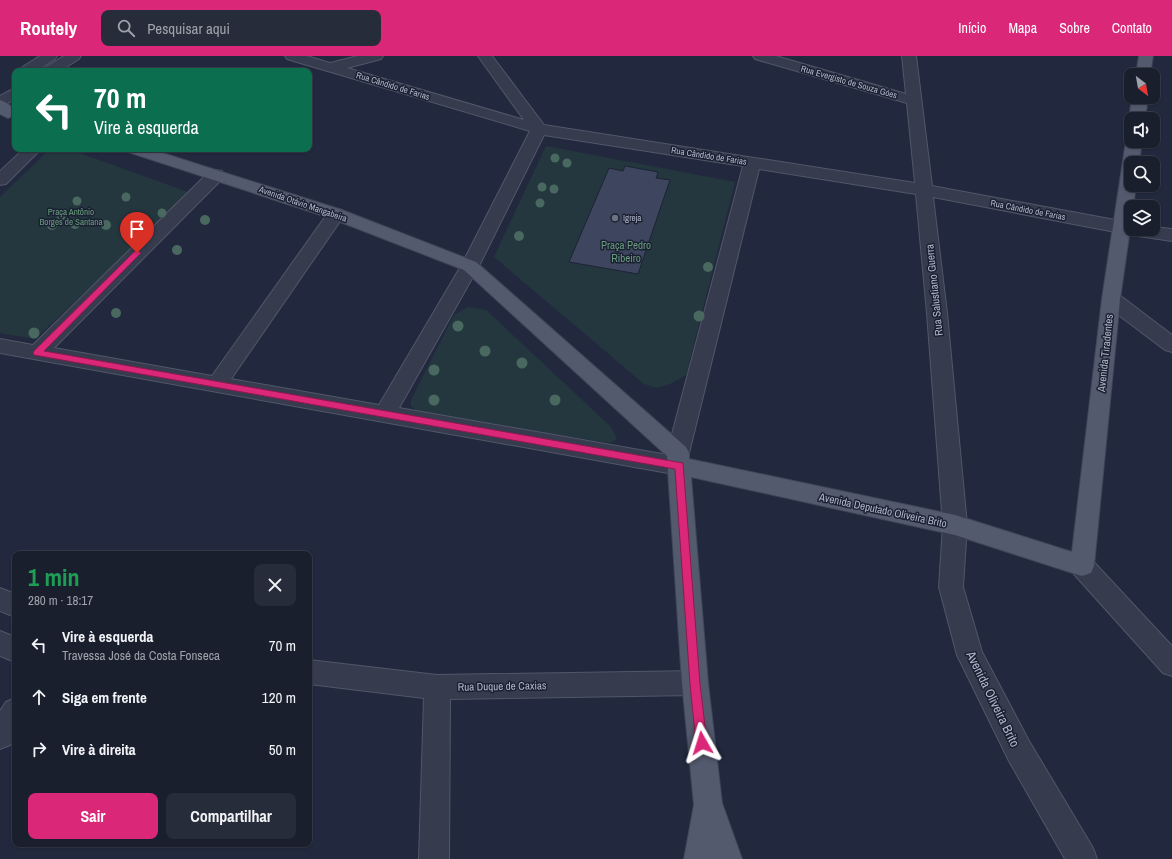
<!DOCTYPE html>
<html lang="pt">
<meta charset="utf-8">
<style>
body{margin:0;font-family:"Archivo Narrow",sans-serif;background:#272c3a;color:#f1f3f6;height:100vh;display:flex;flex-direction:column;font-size:15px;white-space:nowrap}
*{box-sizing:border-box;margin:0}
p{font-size:13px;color:#9fa2aa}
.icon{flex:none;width:22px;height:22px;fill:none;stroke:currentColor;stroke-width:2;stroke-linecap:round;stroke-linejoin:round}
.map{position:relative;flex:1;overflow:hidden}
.side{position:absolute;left:12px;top:495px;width:300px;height:296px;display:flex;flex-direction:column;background:#1a1f2e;border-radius:8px;box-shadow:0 1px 3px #0004,0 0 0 1px #383d4a}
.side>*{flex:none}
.banner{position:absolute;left:12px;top:12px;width:300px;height:84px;border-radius:8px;box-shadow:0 1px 3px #0004,0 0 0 1px #383d4a;background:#0b6e4f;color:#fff;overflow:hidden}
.needle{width:26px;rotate:149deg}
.controls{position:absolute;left:1124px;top:12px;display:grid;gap:8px}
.controls a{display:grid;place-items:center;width:36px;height:36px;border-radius:8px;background:#1a1f2e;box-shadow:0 1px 3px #0004,0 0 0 1px #383d4a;font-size:20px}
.pin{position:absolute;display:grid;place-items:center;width:34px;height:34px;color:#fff;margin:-41px -17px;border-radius:50% 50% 50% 0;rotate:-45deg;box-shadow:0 0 4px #0007}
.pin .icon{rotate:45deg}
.me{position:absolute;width:44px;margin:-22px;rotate:354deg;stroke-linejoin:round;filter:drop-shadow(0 0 3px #0008)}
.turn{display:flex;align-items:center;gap:14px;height:84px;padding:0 16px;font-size:18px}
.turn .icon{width:52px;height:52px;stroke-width:2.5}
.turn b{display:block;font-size:28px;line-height:34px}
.round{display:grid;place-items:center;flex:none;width:42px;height:42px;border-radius:8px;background:#272c3a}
.overview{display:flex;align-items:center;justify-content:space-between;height:68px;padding:0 16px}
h1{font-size:24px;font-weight:700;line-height:30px;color:#1e9e55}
.button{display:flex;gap:8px;margin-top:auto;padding:8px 16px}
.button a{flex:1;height:46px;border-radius:8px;background:#db2777;color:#fff;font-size:16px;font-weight:700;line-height:46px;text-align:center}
.button a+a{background:#272c3a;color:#f1f3f6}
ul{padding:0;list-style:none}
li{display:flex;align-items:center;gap:12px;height:52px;padding:0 16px}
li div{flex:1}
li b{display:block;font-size:15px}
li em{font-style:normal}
header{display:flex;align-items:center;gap:24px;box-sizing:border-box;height:56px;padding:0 20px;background:#db2777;color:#fff}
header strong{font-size:19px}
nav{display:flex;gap:22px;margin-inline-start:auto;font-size:14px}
.search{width:280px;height:36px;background:#272c3a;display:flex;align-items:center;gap:10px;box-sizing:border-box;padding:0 14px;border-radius:8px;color:#9fa2aa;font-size:15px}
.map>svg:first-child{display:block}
.green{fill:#24373f}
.building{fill:#3e455e;stroke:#1d2334}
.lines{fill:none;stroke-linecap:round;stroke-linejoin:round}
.minor-casing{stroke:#515769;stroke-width:2}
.major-casing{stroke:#3f4557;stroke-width:2}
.minor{fill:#363c4e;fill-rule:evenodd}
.major{fill:#545a6e;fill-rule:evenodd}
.tree{fill:#486860}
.route{fill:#db2777;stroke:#8e194d}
.worship-dot{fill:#6b7280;stroke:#1b2132;stroke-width:1.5}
.labels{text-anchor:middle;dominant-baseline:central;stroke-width:3;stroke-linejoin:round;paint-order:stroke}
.far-street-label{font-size:9px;fill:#b1b7c9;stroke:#1b2132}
.far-park-label{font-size:9px;fill:#679b7c;stroke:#1b2132}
.far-poi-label{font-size:9px;fill:#b1b7c9;stroke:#1b2132;text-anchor:start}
.park-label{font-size:11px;fill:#679b7c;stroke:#1b2132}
.street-label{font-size:11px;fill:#b1b7c9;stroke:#1b2132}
.near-street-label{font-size:13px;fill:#b1b7c9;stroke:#1b2132}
</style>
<header>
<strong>Routely</strong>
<div class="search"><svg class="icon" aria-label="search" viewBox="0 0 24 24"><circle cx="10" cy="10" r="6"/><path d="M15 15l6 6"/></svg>Pesquisar aqui</div>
<nav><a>Início</a><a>Mapa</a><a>Sobre</a><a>Contato</a></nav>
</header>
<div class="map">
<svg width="1172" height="803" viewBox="0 0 1172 803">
<rect width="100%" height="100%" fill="#22293e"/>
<g class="green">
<polygon points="546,90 735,126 686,319 670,328 657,332 644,328 494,201"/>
<polygon points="50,93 68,93 191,137 35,283 0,277 0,141"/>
<polygon points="468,251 486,254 499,266 611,371 617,383 609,387 421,358 411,350 411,344 454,259"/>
</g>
<polygon class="building" points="625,110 658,116 656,122 670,124 638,218 569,206 609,112 623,115"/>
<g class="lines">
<defs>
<g id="minor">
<polygon points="40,0 57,0 55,3 36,15 19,15 21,12"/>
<polygon points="64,0 81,0 79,3 60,15 43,15 45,12"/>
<path d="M285,0H307L330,7L358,0H383L381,3L347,12L524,64L478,0H492L544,69L915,127L907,47L755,3L753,0H776L906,38L902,0H916L932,130L1131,167V173H1153V171L1172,173V185L1131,179L933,141L947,257L967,469L963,531L982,596L1029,685L1093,792L1097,803H1065L1009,705L961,607L957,599L939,531L943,469L927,257L916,138L759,113L689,397L685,403L690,410L687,416L679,419L0,297V283L33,289L210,115L216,114L222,115L224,119L222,123L54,292L212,320L330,154L336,153L342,154L345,158L231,323L379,349L461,210L530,75L287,3ZM544,79L743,110L667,397L668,399L399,352L479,210Z"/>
<polygon points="15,32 15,43 0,51 0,40"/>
<polygon points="24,93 41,93 6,128 0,129 0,115"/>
<polygon points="1111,237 1118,238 1172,279 1172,296 1165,294 1104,248 1102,243 1104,238"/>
<polygon points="1082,500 1091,503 1172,590 1172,620 1163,617 1073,517 1070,510 1073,503"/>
<polygon points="0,532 15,538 15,561 0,555"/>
<polygon points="0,575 15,581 15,606 0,600"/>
<polygon points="309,604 437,619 695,615 704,618 708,627 704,636 695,639 450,643 449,803 419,803 424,642 309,628"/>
<polygon points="15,642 15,680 10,689 0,693 0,655 6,646"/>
</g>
<g id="major">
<polygon points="1139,0 1153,0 1150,19 1136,19"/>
<polygon points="1132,41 1148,41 1145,63 1131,63 1131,66 1129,63"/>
<path d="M0,44C6,46 14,51 15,58L13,60L8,62L0,58Z"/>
<polygon points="1131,81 1131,85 1142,85 1139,107 1131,107 1131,129 1136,129 1133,151 1131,151 1131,166 1120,243 1094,510 1091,517 1082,520 955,479 691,421 708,627 722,747 742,803 684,803 694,749 682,627 667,400 464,214 330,162 128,96 126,93 150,93 342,154 476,206 686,391 689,397 689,403 955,459 1072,496 1102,243 1126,85"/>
</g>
</defs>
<use href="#minor" class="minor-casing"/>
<use href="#major" class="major-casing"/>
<use href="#minor" class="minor"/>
<use href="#major" class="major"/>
</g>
<g class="tree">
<circle cx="555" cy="102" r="4.5"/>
<circle cx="567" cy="107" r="4.5"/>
<circle cx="542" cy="131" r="4.5"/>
<circle cx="554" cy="133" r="4.5"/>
<circle cx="126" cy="141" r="4.5"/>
<circle cx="77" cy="145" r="4.5"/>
<circle cx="540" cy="147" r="4.5"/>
<circle cx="162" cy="157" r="4.5"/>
<circle cx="61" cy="160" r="4.5"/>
<circle cx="205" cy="164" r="5"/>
<circle cx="75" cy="168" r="5"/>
<circle cx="52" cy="169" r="5"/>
<circle cx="106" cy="169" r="5"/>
<circle cx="519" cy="180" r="5"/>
<circle cx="136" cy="184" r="5"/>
<circle cx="177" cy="194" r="5"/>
<circle cx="708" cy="211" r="5"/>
<circle cx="116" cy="257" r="5"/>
<circle cx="699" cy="260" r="5.5"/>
<circle cx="458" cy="270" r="5.5"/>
<circle cx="34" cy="277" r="5.5"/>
<circle cx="485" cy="295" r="5.5"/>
<circle cx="522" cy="307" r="5.5"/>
<circle cx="434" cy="314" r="5.5"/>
<circle cx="434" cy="344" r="5.5"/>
<circle cx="555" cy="344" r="5.5"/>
</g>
<polygon class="route" points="137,194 141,197 140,198 44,295 683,407 700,628 707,687 706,691 702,693 698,691 696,687 690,628 675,413 34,299 33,297 34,295 135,195"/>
<circle class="worship-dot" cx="615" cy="162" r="4"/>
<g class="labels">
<g class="far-street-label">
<text transform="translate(849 26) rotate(16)">Rua Evergisto de Souza Góes</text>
<text transform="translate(393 30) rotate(17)">Rua Cândido de Farias</text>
<text transform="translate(709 100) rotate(9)">Rua Cândido de Farias</text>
<text transform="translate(303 148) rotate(19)">Avenida Otávio Mangabeira</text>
<text transform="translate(1028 154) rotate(11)">Rua Cândido de Farias</text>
</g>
<g class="far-park-label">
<text x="71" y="156">Praça Antônio<tspan x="71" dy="10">Borges de Santana</tspan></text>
</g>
<g class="far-poi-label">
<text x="623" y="162">Igreja</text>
</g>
<g class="park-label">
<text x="626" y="189">Praça Pedro<tspan x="626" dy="13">Ribeiro</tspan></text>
</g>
<g class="street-label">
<text transform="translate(934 234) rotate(-96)">Rua Salustiano Guerra</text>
<text transform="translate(1105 297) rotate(-84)">Avenida Tiradentes</text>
<text transform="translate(883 454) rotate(12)">Avenida Deputado Oliveira Brito</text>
<text transform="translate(502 630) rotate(-1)">Rua Duque de Caxias</text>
</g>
<g class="near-street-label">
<text transform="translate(993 643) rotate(64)">Avenida Oliveira Brito</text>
</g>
</g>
</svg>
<div class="controls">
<a><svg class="needle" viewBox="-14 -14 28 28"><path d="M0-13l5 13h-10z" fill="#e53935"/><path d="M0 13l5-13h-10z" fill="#9fa2aa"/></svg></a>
<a><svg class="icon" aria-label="sound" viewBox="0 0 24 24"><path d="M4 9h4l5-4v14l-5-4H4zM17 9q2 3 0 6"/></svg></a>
<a><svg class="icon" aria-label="search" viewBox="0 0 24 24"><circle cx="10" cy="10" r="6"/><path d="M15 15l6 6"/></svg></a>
<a><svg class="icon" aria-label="layers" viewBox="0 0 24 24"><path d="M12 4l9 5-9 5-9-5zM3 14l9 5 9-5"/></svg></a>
</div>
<div class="pin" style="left:137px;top:197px;background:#d93025"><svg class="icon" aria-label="arrive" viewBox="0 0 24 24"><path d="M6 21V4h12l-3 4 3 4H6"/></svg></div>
<svg class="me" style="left:702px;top:687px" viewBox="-20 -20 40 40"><path d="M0-17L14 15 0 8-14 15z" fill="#db2777" stroke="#fff" stroke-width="4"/></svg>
<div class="banner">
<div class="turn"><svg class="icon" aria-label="left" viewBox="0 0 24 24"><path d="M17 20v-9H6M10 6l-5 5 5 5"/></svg><div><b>70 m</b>Vire à esquerda</div></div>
</div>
<section class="side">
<div class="overview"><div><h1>1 min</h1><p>280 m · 18:17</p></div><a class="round"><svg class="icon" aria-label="close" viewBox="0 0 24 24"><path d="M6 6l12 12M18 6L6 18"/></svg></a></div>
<ul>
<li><svg class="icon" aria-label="left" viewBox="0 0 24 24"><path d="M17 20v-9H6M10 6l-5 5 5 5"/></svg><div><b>Vire à esquerda</b><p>Travessa José da Costa Fonseca</p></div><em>70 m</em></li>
<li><svg class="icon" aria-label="ahead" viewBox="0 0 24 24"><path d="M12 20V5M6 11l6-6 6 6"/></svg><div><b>Siga em frente</b></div><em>120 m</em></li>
<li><svg class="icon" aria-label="right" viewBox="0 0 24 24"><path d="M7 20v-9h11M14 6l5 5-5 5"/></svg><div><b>Vire à direita</b></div><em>50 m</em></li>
</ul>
<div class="button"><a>Sair</a><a>Compartilhar</a></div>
</section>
</div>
